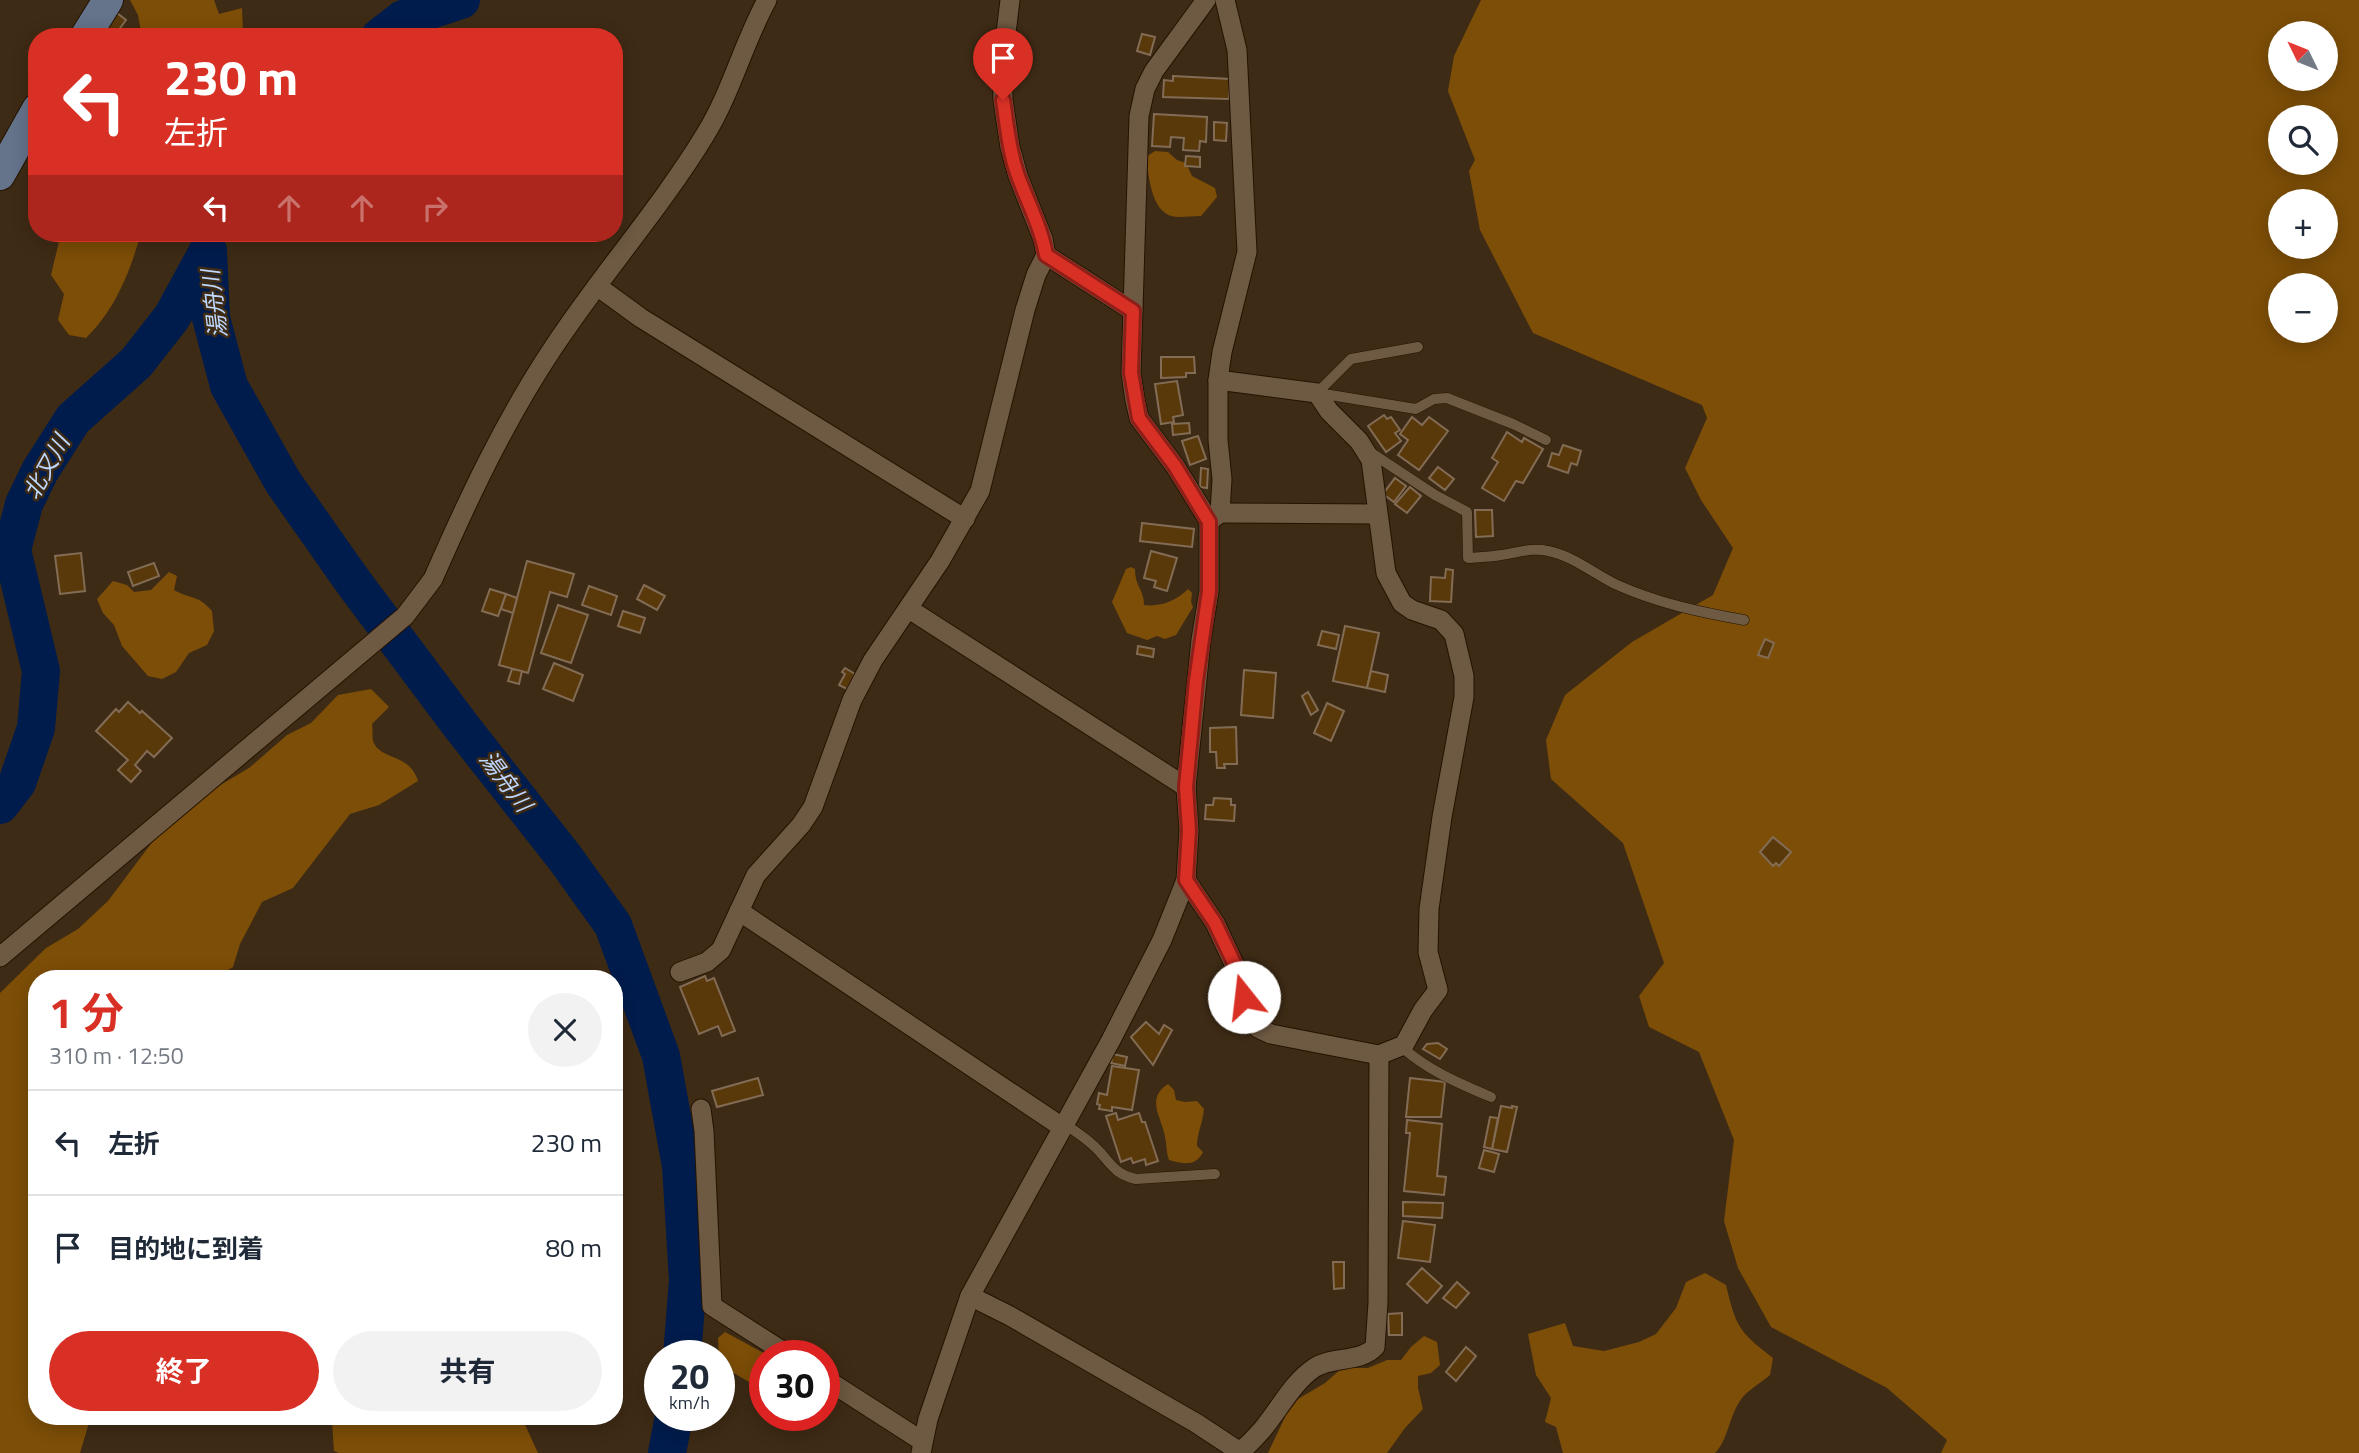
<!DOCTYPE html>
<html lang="ja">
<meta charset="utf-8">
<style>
body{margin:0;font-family:"Titillium Web","Noto Sans JP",sans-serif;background:#f2f2f3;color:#1f2937;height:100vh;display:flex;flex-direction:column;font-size:26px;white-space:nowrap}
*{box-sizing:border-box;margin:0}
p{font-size:23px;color:#747a83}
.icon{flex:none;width:38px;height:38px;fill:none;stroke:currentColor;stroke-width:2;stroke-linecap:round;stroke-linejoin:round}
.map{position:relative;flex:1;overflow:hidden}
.details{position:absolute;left:28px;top:970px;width:595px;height:455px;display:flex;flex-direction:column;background:#fff;border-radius:28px;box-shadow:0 4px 18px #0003}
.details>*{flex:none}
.guide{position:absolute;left:28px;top:28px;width:595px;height:214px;border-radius:28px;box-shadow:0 4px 18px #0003;background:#d93025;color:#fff;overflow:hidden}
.needle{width:46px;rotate:313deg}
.tools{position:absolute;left:2268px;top:21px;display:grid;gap:14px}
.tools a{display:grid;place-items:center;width:70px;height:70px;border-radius:50%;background:#fff;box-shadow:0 4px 18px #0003;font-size:35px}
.speed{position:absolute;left:644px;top:1340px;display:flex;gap:14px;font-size:35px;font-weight:700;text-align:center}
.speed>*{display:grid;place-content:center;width:91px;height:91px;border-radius:50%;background:#fff;box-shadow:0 4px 18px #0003;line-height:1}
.speed small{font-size:18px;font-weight:400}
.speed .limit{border:10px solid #d22;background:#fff;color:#111}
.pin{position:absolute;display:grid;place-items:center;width:60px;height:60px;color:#fff;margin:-72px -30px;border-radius:50% 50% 50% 0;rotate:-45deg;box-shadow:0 0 7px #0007}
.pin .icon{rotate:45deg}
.me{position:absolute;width:77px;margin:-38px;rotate:344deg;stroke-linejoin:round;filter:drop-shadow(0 0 5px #0008)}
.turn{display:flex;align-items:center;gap:24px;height:147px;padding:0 21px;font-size:32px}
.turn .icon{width:91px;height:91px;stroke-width:2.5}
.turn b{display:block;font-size:49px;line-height:60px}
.lanes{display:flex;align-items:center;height:66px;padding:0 21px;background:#0003;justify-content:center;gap:35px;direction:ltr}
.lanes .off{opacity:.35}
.round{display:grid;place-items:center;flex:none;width:74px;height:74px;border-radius:37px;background:#f2f2f3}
.overview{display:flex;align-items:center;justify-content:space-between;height:119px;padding:0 21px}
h1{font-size:42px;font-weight:700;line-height:52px;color:#d93025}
.button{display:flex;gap:14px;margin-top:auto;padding:14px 21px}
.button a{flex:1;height:80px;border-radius:42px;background:#d93025;color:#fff;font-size:28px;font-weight:700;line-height:80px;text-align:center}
.button a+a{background:#f2f2f3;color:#1f2937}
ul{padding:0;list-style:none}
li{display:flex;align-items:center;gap:21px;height:105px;padding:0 21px;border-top:2px solid #e0e1e3}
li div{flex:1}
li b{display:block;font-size:26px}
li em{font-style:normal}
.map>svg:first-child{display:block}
.forest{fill:#7d4e07;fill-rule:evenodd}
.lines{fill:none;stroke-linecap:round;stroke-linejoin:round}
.river{stroke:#001c4d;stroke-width:38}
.building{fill:#59380a;stroke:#826c55;stroke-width:2}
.service-casing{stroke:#241300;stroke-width:11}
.minor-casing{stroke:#241300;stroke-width:21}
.primary-casing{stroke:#241300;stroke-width:32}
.service{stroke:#6e5942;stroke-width:10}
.minor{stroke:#6e5942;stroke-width:19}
.primary{stroke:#65738b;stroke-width:30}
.route-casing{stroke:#8d1f18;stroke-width:18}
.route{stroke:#d93025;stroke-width:12}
.labels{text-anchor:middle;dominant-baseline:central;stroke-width:5;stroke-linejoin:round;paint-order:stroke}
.water-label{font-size:23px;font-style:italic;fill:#bed8ff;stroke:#3e2b15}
</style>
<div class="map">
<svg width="2359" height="1453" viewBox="0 0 2359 1453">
<rect width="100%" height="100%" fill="#3e2b15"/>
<g class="forest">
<polygon points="130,0 214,0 219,14 242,8 243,31 240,37 134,37 141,32 138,15"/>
<path d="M1481,0H2359V1453H1941L1947,1440L1887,1388L1771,1327L1738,1268L1724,1221L1734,1140L1699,1052L1649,1027L1639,996L1664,963L1623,843L1551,779L1546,740L1565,695L1632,642L1713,595L1733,548L1701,500L1685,468L1707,418L1702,405L1533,333L1480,230L1469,171L1475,160L1448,91L1454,56ZM2280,33H2326V79H2280ZM2280,117H2326V163H2280ZM2280,201H2326V247H2280ZM2280,285H2326V331H2280Z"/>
<path d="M1155,151L1168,152L1177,160L1186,163L1192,176L1215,188L1217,197L1201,216C1193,216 1186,217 1178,217C1151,217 1149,176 1146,157Z"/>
<path d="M61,233H141C130,272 115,310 86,338L69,335L58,320L64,294L51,275Z"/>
<path d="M1131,567L1135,569C1135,587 1144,589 1144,605C1161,607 1176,601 1188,589L1192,593L1191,602L1193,607L1176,635L1165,639L1157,636L1147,640L1127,633L1112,602L1126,569Z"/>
<path d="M169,572L177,576L174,590C192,600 197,594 212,611L214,631L207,645L189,653L176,672L162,679L148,676L122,646L114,625L103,613L97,599L113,581L127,585L134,592L151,590Z"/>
<path d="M371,689L389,707L372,724C373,729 372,737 373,741C380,761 409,752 418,781L379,805L350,814L293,888L262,902L240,944L233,967L215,978H37V1416H91L80,1453H0V993L46,948L78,929L108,901L162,829L200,797L249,768L287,735L311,723L338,695Z"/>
<path d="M1168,1084L1174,1090L1176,1100L1185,1102L1197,1101L1204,1109C1203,1122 1197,1133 1197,1146L1203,1152C1196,1167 1183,1164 1169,1160C1166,1152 1167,1145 1165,1137C1162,1117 1145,1099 1168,1084Z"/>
<path d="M1705,1273L1726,1285C1736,1327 1739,1332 1773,1358L1770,1375C1761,1383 1746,1391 1740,1401C1729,1417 1728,1440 1715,1453H1563L1556,1427L1545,1422L1551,1398L1536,1375L1528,1334L1565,1323L1573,1346L1604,1351L1639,1342L1656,1334L1676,1308L1686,1282Z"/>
<polygon points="725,1332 769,1356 765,1356 765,1391 730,1371 719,1362 718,1338"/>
<polygon points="1424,1336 1437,1342 1440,1365 1431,1373 1418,1376 1418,1388 1423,1409 1405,1428 1387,1453 1268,1453 1286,1415 1298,1399 1325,1383 1342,1368 1368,1368 1387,1360 1401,1360 1411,1347"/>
<polygon points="337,1416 521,1416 538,1453 339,1453 334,1451 332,1422"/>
</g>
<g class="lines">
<g class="river">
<polyline points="380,37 403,19 461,0"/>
<polyline points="208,251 211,318 229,386 283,482 354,583 461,726 565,858 613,925 661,1056 681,1166 688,1280 682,1356"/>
<polyline points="0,805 17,783 36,728 41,671 12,550 24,504 40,471 73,419 136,363 172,317 208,251"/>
<polyline points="667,1453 674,1416"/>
</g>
</g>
<g class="building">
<polygon points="117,13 126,20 115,35 106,28"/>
<polygon points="1142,34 1155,37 1150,55 1137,51"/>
<polygon points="1173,76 1230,79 1229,99 1163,97 1164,80 1173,81"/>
<polygon points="1154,114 1207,117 1206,142 1200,141 1199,151 1183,150 1184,138 1171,137 1170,147 1152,146"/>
<polygon points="1214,122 1227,123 1226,141 1214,140"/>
<polygon points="1186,156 1200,157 1200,167 1185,166"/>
<polygon points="1161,357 1194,357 1195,373 1186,373 1186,377 1161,378"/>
<polygon points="1177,381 1183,415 1173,417 1174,422 1161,424 1155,384"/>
<polygon points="1384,415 1387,419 1391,417 1400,430 1395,433 1401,441 1386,452 1368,426"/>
<polygon points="1412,417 1422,425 1429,417 1448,431 1419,470 1398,455 1408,440 1400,434"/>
<polygon points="1189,423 1190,433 1173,435 1172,424"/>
<polygon points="1507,432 1522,442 1524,438 1543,449 1523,483 1516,481 1504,501 1482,488 1498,462 1492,458"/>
<polygon points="1198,436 1206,459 1190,465 1182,441"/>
<polygon points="1563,445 1581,451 1577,465 1571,463 1568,473 1548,466 1552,453 1559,455"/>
<polygon points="1438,467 1454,479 1445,490 1429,478"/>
<polygon points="1201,468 1208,469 1207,488 1200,487"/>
<polygon points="1395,478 1406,486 1394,502 1383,494"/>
<polygon points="1410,487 1421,496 1407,513 1395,504"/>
<polygon points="1475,510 1492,510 1493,536 1476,537"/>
<polygon points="1142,523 1194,529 1192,547 1140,541"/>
<polygon points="1151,551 1177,558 1167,591 1154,587 1156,581 1144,578"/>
<polygon points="81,553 85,591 60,594 55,556"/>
<polygon points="527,561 574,574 567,597 550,592 528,673 499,665"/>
<polygon points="154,563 159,576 133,586 128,572"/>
<polygon points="1446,569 1453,570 1451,602 1430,601 1431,577 1445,578"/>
<polygon points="644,585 665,596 657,610 637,599"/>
<polygon points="589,586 617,596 611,615 582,605"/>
<polygon points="490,589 506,594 498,616 482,611"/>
<polygon points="506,594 517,598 513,613 501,609"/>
<polygon points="558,605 588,615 571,663 541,653"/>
<polygon points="623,611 645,618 640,633 618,626"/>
<polygon points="1345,626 1379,633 1367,688 1333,681"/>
<polygon points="1322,631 1339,635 1336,649 1318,645"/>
<polygon points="1765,639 1774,643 1768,658 1758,655"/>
<polygon points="1138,646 1154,649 1153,657 1137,654"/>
<polygon points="554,663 583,675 573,701 543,689"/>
<polygon points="845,668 855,674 847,689 839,685 845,674 842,672"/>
<polygon points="512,669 522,671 519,684 508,681"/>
<polygon points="1244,670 1276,673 1273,718 1241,715"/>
<polygon points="1371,671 1388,675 1385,692 1367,688"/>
<polygon points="1308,692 1318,710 1311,715 1302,696"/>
<polygon points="128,702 140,713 142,711 172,738 154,757 147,751 135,765 141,771 131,782 118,770 128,760 96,731 116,709 119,712"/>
<polygon points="1327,703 1344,711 1331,741 1314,733"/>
<polygon points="1236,727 1237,764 1224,764 1225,768 1217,768 1216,752 1210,752 1210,728"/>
<polygon points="1214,798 1231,799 1231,805 1235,805 1234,821 1205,819 1206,805 1213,805"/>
<polygon points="1773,837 1791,852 1779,866 1776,863 1773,866 1760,852"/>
<polygon points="705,976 707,981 714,978 735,1031 722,1036 718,1026 699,1034 680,987"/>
<polygon points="1146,1022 1159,1034 1164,1025 1172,1030 1153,1065 1131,1037"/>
<polygon points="1438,1043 1447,1049 1440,1059 1423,1049 1427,1044"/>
<polygon points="1113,1054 1127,1057 1125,1066 1111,1063"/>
<polygon points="1112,1066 1139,1070 1132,1110 1112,1107 1112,1111 1099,1109 1100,1105 1097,1104 1099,1093 1107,1095"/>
<polygon points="758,1078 763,1095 717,1107 712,1091"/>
<polygon points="1410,1078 1445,1082 1441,1117 1406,1117"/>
<polygon points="1501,1106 1512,1108 1512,1106 1517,1107 1507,1152 1492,1149"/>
<polygon points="1116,1113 1118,1120 1139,1113 1142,1122 1145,1122 1158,1161 1146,1165 1145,1159 1133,1163 1131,1158 1121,1162 1106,1116"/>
<polygon points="1490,1117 1498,1118 1492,1149 1484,1147"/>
<polygon points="1407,1120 1442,1124 1437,1176 1446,1177 1444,1195 1404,1191 1410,1133 1406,1133"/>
<polygon points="1484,1150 1499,1154 1494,1172 1479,1168"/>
<polygon points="1403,1202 1443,1203 1442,1218 1403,1216"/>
<polygon points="1403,1221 1435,1225 1430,1262 1398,1258"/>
<polygon points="1333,1262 1344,1262 1344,1288 1334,1289"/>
<polygon points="1422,1268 1442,1286 1427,1303 1407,1284"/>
<polygon points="1457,1282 1469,1293 1456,1308 1443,1298"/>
<polygon points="1402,1313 1402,1335 1389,1335 1388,1314"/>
<polygon points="1466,1347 1476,1356 1456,1381 1446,1372"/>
</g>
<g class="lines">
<defs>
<g id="service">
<polyline points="1317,393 1351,359 1418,347"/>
<polyline points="1318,393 1416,409 1434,399 1447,398 1513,424 1546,440"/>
<path d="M1370,452L1435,495L1467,512L1468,558C1479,557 1490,557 1501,555C1517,553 1532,547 1548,551C1573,556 1593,573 1615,584C1657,603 1699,612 1744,620"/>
<path d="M1402,1047C1427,1070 1460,1084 1491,1097"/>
<path d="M1064,1124C1077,1132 1090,1141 1100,1152C1112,1166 1117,1175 1136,1179L1215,1174"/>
</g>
<g id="minor">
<polyline points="1046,255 1133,311"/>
<polyline points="597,286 641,318 965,519"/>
<polyline points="1220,513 1376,514"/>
<polyline points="1209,521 1220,513 1222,479 1218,440 1218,380 1222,352 1247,252 1237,50 1225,0"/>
<polyline points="909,609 1186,787"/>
<polyline points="1186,880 1215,923 1235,966 1248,1016 1258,1028 1271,1034 1379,1055 1404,1045 1423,1010 1438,990 1428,952 1429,909 1442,817 1464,697 1464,676 1454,634 1441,620 1412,610 1402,603 1386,573 1371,460 1359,441 1329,411 1317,393 1218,380"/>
<polyline points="739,911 1062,1127"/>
<path d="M0,957L405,616L433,579C468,499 505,420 553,348C601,275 660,209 705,135C731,93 743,44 767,0"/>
<polyline points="680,972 707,962 721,950 756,875 801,825 813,807 852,700 873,660 940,561 980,491 1025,310 1036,275 1046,255 1043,239 1018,176 1010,147 1003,100 1002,66 1010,0"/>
<polyline points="701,1109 704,1131 712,1306 790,1356"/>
<polyline points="970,1296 1010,1316 1196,1423 1240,1452"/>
<polyline points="824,1378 922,1441"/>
<polyline points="921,1453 928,1419 970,1296 1111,1040 1162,940 1186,880 1189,830 1186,787 1201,640 1209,591 1209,521 1175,466 1139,418 1135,400 1131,373 1139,116 1145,89 1154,71 1206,0"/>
<path d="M1239,1453C1247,1446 1255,1438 1262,1430C1279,1410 1292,1383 1314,1368C1332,1356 1360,1363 1375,1347L1378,1303L1379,1055"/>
</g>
<g id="primary">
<polyline points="85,37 108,0"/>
<polyline points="0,175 37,109"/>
</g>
</defs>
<use href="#service" class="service-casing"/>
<use href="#minor" class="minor-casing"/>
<use href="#primary" class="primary-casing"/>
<use href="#service" class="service"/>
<use href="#minor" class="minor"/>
<use href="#primary" class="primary"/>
</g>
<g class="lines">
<defs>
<path id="route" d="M1003,100C1007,125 1009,152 1018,176C1028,203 1041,227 1046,255L1133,311L1131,373L1139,418L1175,466L1209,522V591L1196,681L1186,787L1189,830L1186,880L1215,923L1235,965L1244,997"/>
</defs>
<use href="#route" class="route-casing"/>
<use href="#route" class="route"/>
</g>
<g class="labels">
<g class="water-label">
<text transform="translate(214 304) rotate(-97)">湯舟川</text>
<text transform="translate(46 467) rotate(-61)">北又川</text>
<text transform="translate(506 781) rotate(53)">湯舟川</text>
</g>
</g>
</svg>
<div class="tools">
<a><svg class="needle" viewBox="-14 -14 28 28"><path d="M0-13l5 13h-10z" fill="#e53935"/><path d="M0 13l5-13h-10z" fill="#747a83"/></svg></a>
<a><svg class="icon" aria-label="search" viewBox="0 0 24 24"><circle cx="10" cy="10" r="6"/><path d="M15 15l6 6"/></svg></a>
<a>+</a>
<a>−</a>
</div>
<div class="speed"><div>20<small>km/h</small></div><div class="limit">30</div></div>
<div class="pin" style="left:1003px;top:100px;background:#d93025"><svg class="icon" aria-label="arrive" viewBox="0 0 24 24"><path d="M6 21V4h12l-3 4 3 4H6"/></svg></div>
<svg class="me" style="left:1244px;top:997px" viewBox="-20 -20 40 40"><circle r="19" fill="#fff"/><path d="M0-13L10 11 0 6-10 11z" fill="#d93025"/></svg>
<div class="guide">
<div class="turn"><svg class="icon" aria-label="left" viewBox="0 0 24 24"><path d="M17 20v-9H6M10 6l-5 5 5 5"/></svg><div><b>230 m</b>左折</div></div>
<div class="lanes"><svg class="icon" aria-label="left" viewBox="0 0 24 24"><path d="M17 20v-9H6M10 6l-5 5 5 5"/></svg><svg class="icon off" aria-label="ahead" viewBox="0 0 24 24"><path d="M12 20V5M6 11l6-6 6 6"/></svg><svg class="icon off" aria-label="ahead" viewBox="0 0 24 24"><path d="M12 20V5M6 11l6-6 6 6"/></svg><svg class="icon off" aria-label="right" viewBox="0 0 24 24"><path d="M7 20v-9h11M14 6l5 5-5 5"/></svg></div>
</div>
<section class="details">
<div class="overview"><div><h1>1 分</h1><p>310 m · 12:50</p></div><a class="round"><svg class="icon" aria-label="close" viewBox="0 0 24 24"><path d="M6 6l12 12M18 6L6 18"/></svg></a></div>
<ul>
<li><svg class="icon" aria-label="left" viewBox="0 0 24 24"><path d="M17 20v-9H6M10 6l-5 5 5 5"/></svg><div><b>左折</b></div><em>230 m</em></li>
<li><svg class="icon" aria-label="arrive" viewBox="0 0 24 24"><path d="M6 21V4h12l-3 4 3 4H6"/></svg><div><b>目的地に到着</b></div><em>80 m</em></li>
</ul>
<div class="button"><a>終了</a><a>共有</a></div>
</section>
</div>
